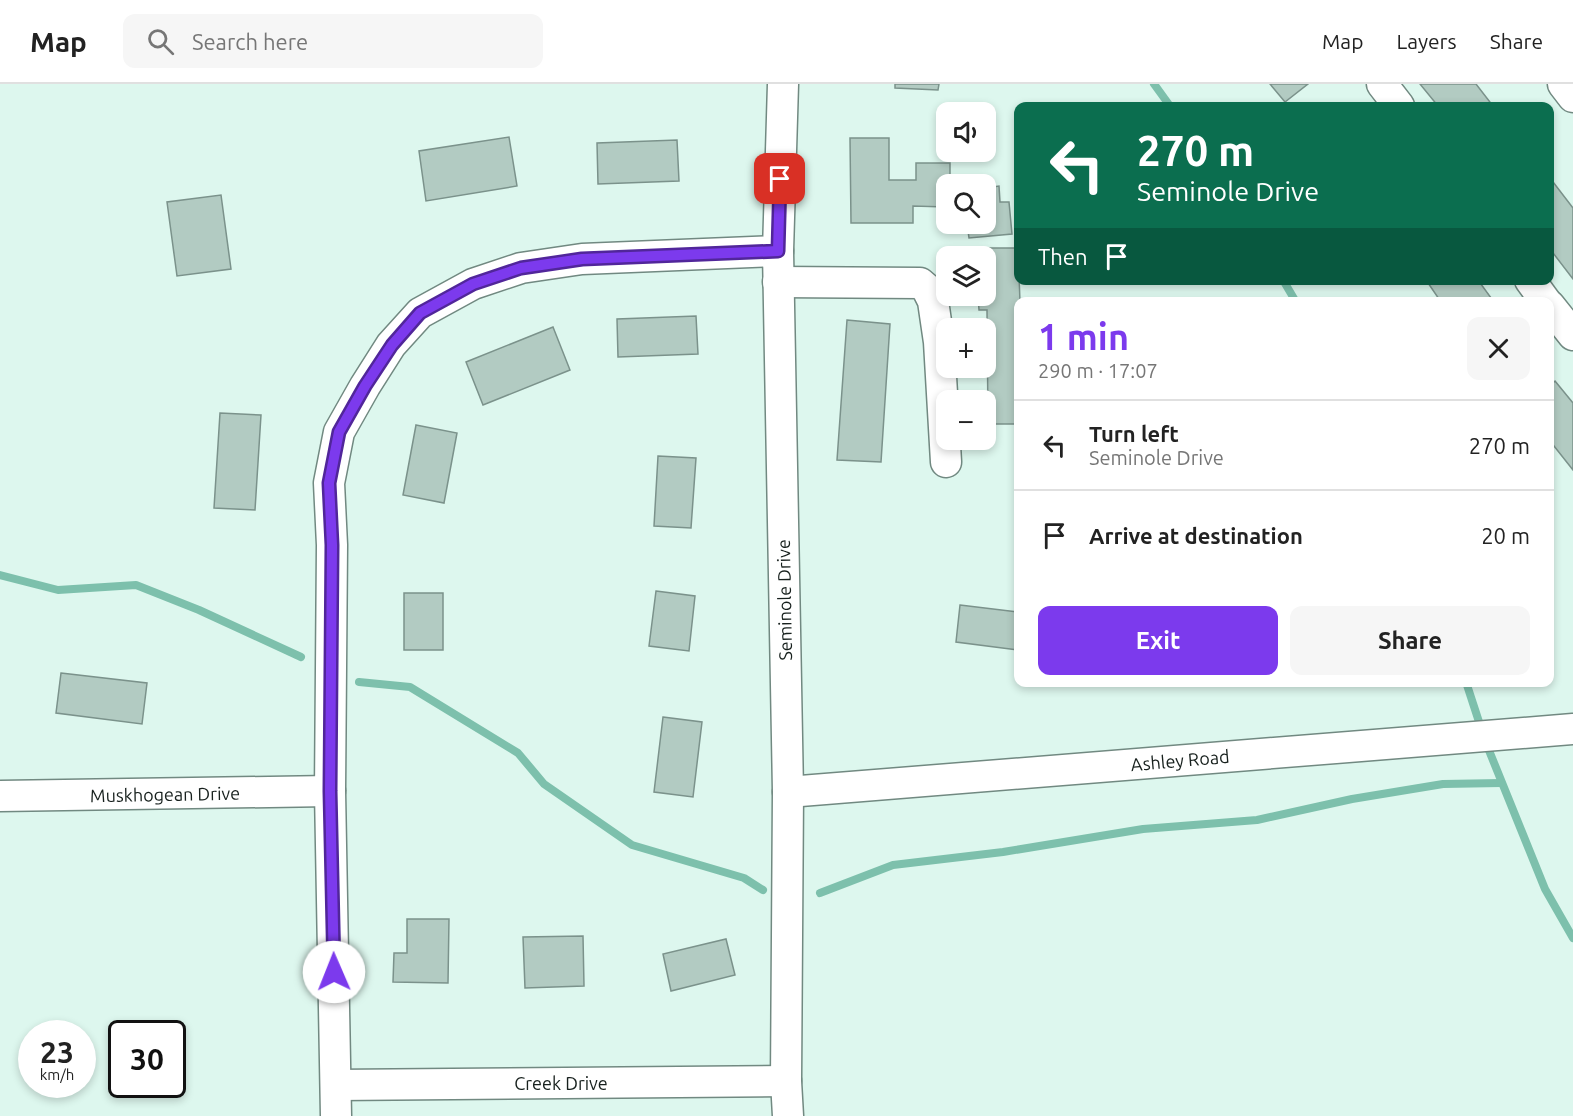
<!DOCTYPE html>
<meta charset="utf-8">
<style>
body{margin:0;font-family:Ubuntu,sans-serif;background:#f6f6f6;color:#222;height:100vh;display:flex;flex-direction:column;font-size:22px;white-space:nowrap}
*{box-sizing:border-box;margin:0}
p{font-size:20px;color:#767676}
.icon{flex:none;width:33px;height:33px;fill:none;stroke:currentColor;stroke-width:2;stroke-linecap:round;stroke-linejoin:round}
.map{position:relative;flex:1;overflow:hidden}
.panel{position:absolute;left:1014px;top:213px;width:540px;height:390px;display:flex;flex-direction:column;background:#fff;border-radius:12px;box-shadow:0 3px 9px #0003}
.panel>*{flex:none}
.top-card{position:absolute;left:1014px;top:18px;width:540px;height:183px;border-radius:12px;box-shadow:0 3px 9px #0003;background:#0b6e4f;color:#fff;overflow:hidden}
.controls{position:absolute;left:936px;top:18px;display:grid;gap:12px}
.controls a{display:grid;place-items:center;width:60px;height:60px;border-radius:12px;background:#fff;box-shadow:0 3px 9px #0003;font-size:30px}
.speed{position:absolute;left:18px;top:936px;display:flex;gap:12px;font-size:30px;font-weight:700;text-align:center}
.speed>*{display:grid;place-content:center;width:78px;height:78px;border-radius:50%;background:#fff;box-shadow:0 3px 9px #0003;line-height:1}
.speed small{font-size:15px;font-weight:400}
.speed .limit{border:3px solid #111;border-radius:9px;background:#fff;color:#111}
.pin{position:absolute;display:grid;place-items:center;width:51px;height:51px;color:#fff;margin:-26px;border-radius:12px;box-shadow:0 3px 9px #0006}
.me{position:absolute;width:66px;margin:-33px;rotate:359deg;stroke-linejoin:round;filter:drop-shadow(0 0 4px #0008)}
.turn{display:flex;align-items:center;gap:21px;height:126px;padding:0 24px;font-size:27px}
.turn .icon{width:78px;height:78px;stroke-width:2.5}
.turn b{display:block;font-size:42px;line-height:51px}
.then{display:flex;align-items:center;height:57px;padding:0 24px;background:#0003;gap:12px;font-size:22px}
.round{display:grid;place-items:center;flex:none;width:63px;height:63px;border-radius:12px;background:#f6f6f6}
.head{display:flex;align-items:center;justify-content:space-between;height:102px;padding:0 24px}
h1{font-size:36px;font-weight:600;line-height:45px;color:#7c3aed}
.primary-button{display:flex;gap:12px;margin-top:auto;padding:12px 24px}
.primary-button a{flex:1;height:69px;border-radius:12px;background:#7c3aed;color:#fff;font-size:24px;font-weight:600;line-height:69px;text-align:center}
.primary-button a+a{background:#f6f6f6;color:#222}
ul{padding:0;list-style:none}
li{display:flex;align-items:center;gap:18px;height:90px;padding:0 24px;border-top:2px solid #e0e0e0}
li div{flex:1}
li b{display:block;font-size:22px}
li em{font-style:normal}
header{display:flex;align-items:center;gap:36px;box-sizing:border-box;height:84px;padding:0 30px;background:#fff;border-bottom:2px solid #e0e0e0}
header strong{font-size:28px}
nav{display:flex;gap:33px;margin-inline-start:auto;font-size:21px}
.search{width:420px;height:54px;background:#f6f6f6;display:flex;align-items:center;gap:15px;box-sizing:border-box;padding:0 21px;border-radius:12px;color:#767676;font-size:22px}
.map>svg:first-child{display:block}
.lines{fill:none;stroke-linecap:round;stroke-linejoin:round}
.stream{stroke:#7dc0ac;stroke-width:8}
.building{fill:#b2cbc2;stroke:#7b928b;stroke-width:1.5}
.minor-casing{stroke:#718981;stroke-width:33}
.minor{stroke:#fff;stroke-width:30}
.route-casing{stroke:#51269a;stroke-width:15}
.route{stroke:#7c3aed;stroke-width:10}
.labels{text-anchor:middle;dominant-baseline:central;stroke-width:6;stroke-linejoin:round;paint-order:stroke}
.street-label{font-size:18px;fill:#17201d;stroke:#fff}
</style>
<header>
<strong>Map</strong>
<div class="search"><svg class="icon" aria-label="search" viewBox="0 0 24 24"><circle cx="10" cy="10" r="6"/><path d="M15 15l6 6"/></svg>Search here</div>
<nav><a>Map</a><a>Layers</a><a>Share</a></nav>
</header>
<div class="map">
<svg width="1573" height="1032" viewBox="0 0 1573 1032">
<rect width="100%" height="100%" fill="#ddf7ee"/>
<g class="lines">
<g class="stream">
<polyline points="1154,0 1170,22"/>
<polyline points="1283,196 1296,218"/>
<polyline points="0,491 58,506 136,501 199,526 301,573"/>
<polyline points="359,598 410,603 518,669 544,700 632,761 744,794 763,806"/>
<polyline points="1466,598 1482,647"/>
<polyline points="1486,659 1545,805 1573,854"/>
<polyline points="820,809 893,781 1003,768 1143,745 1257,736 1352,715 1443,700 1501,699"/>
</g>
</g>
<g class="building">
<polygon points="895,0 939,0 938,6 895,4"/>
<polygon points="1270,0 1308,0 1285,18"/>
<polygon points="1420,0 1476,0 1493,22 1438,22"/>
<polygon points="509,53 517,102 426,117 419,67"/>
<polygon points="850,54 889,54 889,96 916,96 916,79 950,79 950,100 946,100 946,123 913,122 913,139 851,139"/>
<polygon points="677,56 679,97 598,100 597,59"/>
<polygon points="1550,94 1573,124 1573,195 1550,165"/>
<polygon points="999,102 1000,118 1009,118 1012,150 969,154 967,140 986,140 986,104"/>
<polygon points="221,111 231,185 177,192 167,118"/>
<polygon points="978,164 1018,164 1020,218 1018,218 1018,340 988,340 987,226 979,226 978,212 986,212 986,172 978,172"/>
<polygon points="1426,196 1478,196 1494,218 1441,218"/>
<polygon points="696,232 698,270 618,273 617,235"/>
<polygon points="847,236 890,240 881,378 837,376"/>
<polygon points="553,243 570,286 483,321 466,278"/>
<polygon points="1555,297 1573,319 1573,386 1550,357 1550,302"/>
<polygon points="220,329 261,331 255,426 214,424"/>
<polygon points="416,341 457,349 444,419 403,411"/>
<polygon points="658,372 696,374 691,444 654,442"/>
<polygon points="656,507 695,512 689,567 649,562"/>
<rect x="404" y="509" width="39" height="57"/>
<polygon points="960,521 1018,528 1018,566 956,558"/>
<polygon points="61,589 147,599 142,640 56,629"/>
<polygon points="663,633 702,638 693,713 654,708"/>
<polygon points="407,835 449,835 448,899 393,898 394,869 407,869"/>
<polygon points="583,852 584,902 525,904 523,853"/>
<polygon points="726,855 735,891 671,907 663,870"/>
</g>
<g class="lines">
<defs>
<g id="minor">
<polyline points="783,0 778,167 788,708 786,997 788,1032"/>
<polyline points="1382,0 1399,22"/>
<polyline points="1563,0 1573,13"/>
<polyline points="1530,196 1546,218"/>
<polyline points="778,198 920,199 927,205 933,217 939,258 946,378"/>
<polyline points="1550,222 1573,251"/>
<polyline points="788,708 1573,645"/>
<polyline points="0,712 330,707"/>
<polyline points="336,1001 786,997"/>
<polyline points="336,1032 330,707 332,461 329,399 339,348 365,302 391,261 420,229 473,200 521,184 582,175 778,167"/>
</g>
</defs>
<use href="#minor" class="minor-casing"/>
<use href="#minor" class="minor"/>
</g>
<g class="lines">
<defs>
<polyline id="route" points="334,888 330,707 332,461 329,399 339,348 365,302 392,261 420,229 473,200 521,184 582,175 778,167 780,95"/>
</defs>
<use href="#route" class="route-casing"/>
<use href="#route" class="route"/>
</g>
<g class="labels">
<g class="street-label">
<text transform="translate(784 516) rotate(-91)">Seminole Drive</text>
<text transform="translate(1180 676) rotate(-5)">Ashley Road</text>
<text transform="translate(165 710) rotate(-1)">Muskhogean Drive</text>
<text x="561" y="999">Creek Drive</text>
</g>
</g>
</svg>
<div class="controls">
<a><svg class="icon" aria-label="sound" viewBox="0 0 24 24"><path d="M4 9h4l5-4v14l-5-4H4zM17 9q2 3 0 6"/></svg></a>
<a><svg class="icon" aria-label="search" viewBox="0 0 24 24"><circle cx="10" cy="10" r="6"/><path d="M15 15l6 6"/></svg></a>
<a><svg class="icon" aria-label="layers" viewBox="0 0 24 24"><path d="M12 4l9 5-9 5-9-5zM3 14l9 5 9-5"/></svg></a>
<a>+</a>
<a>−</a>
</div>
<div class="speed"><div>23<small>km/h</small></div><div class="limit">30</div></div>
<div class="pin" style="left:780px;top:95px;background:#d93025"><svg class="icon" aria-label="arrive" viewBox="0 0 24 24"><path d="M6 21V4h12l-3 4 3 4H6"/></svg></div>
<svg class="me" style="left:334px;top:888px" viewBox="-20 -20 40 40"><circle r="19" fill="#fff"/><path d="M0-13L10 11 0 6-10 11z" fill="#7c3aed"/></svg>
<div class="top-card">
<div class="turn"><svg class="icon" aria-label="left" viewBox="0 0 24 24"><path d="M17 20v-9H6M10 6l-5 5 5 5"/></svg><div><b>270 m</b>Seminole Drive</div></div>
<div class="then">Then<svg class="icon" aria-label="arrive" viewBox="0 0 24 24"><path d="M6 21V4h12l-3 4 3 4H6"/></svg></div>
</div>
<section class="panel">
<div class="head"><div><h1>1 min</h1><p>290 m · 17:07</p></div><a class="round"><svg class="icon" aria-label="close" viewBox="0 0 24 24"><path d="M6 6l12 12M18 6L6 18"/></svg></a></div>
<ul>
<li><svg class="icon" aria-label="left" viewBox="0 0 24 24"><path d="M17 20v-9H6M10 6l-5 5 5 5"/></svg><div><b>Turn left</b><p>Seminole Drive</p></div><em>270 m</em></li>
<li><svg class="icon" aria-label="arrive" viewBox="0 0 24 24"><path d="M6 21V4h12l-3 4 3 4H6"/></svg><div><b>Arrive at destination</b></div><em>20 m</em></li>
</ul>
<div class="primary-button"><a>Exit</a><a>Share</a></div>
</section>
</div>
